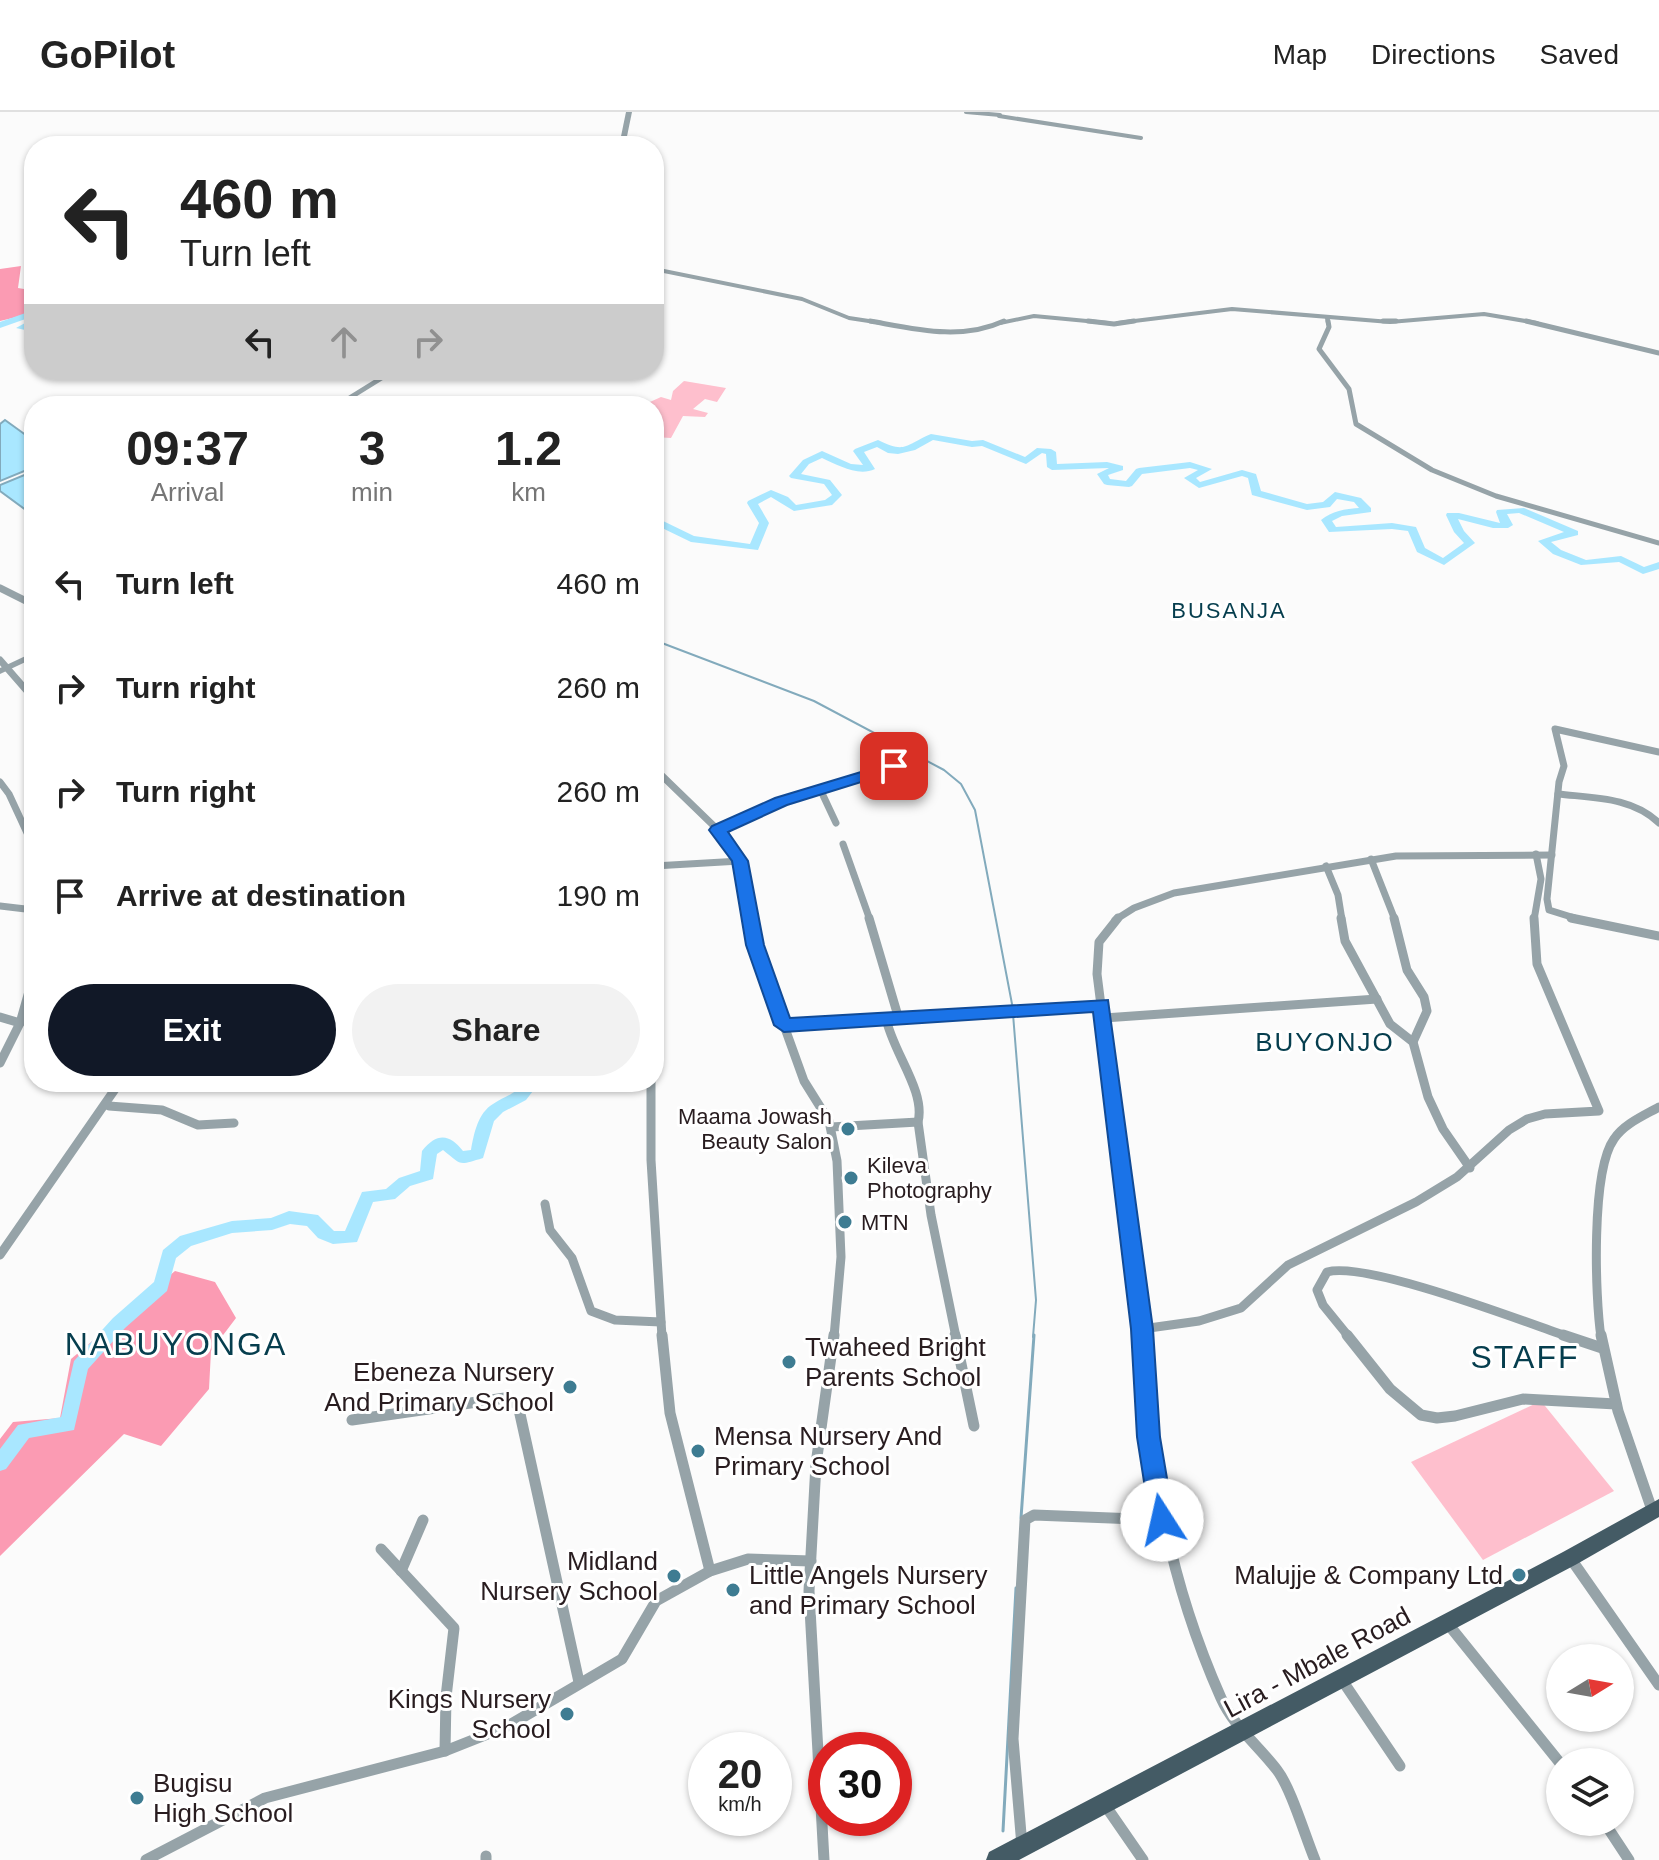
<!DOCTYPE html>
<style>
body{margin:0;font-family:Arial,sans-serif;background:#f2f2f2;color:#222;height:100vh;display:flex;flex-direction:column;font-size:30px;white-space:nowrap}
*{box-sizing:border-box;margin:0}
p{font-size:26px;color:#767676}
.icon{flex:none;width:44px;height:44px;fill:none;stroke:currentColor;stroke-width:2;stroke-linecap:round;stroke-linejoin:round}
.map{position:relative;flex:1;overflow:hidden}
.sheet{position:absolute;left:24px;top:284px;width:640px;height:696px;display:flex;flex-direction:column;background:#fff;border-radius:32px;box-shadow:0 2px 6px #0004}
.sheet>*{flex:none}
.hud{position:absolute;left:24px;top:24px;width:640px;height:244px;border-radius:32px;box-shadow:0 2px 6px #0004;background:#fff;color:#222;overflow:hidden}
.needle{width:52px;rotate:79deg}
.fabs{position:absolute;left:1546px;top:1532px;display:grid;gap:16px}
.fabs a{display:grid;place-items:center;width:88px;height:88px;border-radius:50%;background:#fff;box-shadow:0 2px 6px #0004;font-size:40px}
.speed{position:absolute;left:688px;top:1620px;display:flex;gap:16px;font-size:40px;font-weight:700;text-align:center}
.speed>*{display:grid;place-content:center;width:104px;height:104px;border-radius:50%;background:#fff;box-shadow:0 2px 6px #0004;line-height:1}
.speed small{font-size:20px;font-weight:400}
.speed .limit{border:12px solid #d22;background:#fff;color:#111}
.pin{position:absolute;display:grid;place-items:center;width:68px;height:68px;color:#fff;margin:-34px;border-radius:16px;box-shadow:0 4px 12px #0006}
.me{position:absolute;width:88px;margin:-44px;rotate:350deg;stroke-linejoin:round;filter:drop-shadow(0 0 6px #0008)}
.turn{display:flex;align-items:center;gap:28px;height:168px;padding:0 24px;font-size:36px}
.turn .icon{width:104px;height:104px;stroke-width:2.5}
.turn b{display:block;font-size:56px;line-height:68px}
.lanes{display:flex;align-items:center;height:76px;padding:0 24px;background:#0003;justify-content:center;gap:40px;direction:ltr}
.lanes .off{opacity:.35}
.eta{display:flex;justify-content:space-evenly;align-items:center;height:136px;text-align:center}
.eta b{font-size:48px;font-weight:600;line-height:56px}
.cta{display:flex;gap:16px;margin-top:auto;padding:16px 24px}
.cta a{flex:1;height:92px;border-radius:48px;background:#111827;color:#fff;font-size:32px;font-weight:600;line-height:92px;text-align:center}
.cta a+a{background:#f2f2f2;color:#222}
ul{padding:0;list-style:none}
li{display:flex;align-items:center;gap:24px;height:104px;padding:0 24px}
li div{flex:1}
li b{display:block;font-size:30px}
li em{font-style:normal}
header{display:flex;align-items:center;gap:48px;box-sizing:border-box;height:112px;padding:0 40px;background:#fff;border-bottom:2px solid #e0e0e0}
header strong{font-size:38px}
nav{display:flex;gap:44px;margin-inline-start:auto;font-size:28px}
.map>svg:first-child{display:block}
.green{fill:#febfcd}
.forest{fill:#fb9bb3}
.water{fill:#a9e7ff;stroke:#82aabc;stroke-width:2}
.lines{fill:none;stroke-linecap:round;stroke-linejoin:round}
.stream-far1{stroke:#82aabc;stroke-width:2}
.stream{stroke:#82aabc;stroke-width:3}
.river{fill:#a9e7ff;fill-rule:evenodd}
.minor-far4{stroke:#96a3a8;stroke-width:4}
.minor-far3{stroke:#96a3a8;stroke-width:5}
.minor-far2{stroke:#96a3a8;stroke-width:7}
.minor-far1{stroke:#96a3a8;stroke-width:9}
.minor{stroke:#96a3a8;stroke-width:11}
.tertiary{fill:#96a3a8;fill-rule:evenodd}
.primary{fill:#445b65;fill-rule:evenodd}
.route{fill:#1a73e8;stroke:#114b97;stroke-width:2}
.poi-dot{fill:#3e7c92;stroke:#fff;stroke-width:3}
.labels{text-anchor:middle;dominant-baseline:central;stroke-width:6;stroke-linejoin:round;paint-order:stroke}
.far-quarter-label{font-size:22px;letter-spacing:2px;fill:#063e4e;stroke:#fff}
.poi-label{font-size:22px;fill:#281c1f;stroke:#fff;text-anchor:start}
.quarter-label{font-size:26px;letter-spacing:2px;fill:#063e4e;stroke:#fff}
.near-poi-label{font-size:26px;fill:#281c1f;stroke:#fff;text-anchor:start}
.near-street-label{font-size:26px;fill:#281c1f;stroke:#fff}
.near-quarter-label{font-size:32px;letter-spacing:2px;fill:#063e4e;stroke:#fff}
</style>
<header>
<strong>GoPilot</strong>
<nav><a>Map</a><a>Directions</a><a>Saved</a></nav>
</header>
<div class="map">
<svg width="1659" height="1748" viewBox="0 0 1659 1748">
<rect width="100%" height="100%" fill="#fbfbfb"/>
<g class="green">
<polygon points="684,269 726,276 717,290 705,287 693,297 708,301 705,305 683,304 671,326 654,325 654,294 641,294 661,285 671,288 673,279"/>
<polygon points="1541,1289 1614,1379 1483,1448 1411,1350"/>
</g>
<g class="forest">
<polygon points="21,154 18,176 24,177 34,170 34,201 0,209 0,157"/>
<polygon points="175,1159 215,1170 236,1206 211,1239 209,1277 161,1334 124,1322 0,1444 0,1327 13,1310 60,1306 71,1247"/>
</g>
<g class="water">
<polygon points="5,308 34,329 34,355 0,369 0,312"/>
<polygon points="34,359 34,404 0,379 0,373"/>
</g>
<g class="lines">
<g class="stream-far1">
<polyline points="654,528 814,589 944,658 961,672 975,698 1012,892"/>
<polyline points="1013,902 1036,1188 1033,1225"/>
</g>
<g class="stream">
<polyline points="1021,1406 1034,1223"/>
<polyline points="1003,1719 1016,1476"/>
</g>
<g class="river">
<polygon points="34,198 34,204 0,216 0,210"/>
<polygon points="34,206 34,212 30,214 34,214 34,220 16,216"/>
<path d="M931,322L972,329L983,328L1025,345L1037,336L1051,337L1056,340L1057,352L1107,350L1123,354V358L1108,363L1110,367L1126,369L1136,357L1139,356L1190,350L1212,357L1196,366L1200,370L1242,358L1256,362L1261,379L1307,392L1323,390L1335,380L1361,386L1371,396V400L1342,404L1332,409L1336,415L1392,411L1416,415L1425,436L1443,446L1464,431L1454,420L1446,403L1447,401H1459L1500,411L1496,400L1497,398L1524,396L1578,419V423L1551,430L1561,438L1586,448L1621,444L1644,455L1659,450V457L1643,462L1619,450L1581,453L1553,442L1538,429L1564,420L1519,401L1507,402L1513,413L1508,416H1493L1458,407L1464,419L1475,431L1444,453L1417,440L1408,419L1392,417L1329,420L1321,408C1332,399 1345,397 1359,396L1354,390L1337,387L1330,395L1307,398L1252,383L1248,366L1242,364L1199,376L1184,366L1198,358L1190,356L1142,362L1132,374L1129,375L1107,373L1104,372L1097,362L1109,356L1052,358L1047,355L1046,342L1042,341L1026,352L982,334L972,335L933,328L915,338L898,342L888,341L877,335L864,340L875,357C858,365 838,353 822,346L809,352L801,362L830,368L842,383L832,393L794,399L771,385L758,392L769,411L758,438L691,430L660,415L654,416V410L661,408L694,424L750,432L759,411L747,391L748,389L771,378L788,385L796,393L825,388L832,383L824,372L791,366L789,364L803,348L822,339L851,352L863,353L853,339L855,337L878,328C906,342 905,333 931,322Z"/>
<path d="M525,970H540L526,988L503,1000L494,1009L483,1046C457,1054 462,1053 443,1038L437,1042L433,1067L410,1074L395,1087L373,1090L357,1130L333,1132L318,1126L307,1114L290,1112L272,1118L232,1121L191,1134L176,1146L167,1179L125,1216L88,1257L74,1318L29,1326L6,1357L0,1359V1337L18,1313L61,1305L74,1249L113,1206L154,1170L163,1138L180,1124L232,1109L271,1106L289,1099L318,1103L334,1119H345L362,1080L386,1077L399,1066L420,1059L422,1039C437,1020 450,1022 463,1039L471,1038C474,1021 478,1001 493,992C505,984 516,982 525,970Z"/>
</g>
<g class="minor-far4">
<polyline points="966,0 1000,3"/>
<polyline points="999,4 1141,26"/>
<polyline points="654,157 802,187 849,206 882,211"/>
<polyline points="1327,206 1328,211"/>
<polyline points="1000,211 1034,204 1108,211"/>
<polyline points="1118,211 1232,197 1390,210 1484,202 1537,211"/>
</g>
<g class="minor-far3">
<path d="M870,209C915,217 961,229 1004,209"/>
<polyline points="1088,209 1114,212 1134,209"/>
<polyline points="1328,209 1329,215 1319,237 1349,277 1356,312 1432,358 1496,384 1659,431"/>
<polyline points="1383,209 1396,209"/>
<polyline points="1526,209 1659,241"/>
</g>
<g class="minor-far2">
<polyline points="0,476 34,493"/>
<polyline points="0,548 34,587"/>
<polyline points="654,656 716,716 740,749 751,808"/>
<polyline points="0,670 9,682 34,736"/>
<path d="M1558,682C1594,686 1632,685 1659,711"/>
<polyline points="836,711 821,679 894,654"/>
<polyline points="718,718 781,690 821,679"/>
<polyline points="843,732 870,808"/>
<polyline points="1371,747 1395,808"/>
<polyline points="654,754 740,749"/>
<polyline points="1326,754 1338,783 1342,808"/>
<polyline points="0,794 34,798"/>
<polyline points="1115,808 1134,796 1174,781 1396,744 1552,743"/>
<polyline points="1534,808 1541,767 1536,742"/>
<polyline points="1581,808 1549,798 1547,787 1559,670 1564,654 1555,617 1659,640"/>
</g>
<g class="minor-far1">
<polyline points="750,806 755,833 804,969 829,1009 837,1049 841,1145 834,1225"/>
<polyline points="869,806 898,904"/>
<polyline points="1118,806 1099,830 1097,862 1143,1225"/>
<polyline points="1341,806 1345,829 1390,912 1413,930 1428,985 1443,1017 1470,1056"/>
<polyline points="1394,806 1407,858 1424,885 1427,899 1413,930"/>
<polyline points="1571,806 1659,824"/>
<polyline points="0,905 20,911"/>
<path d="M886,906C892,939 926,979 918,1010L931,1103L956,1225"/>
<polyline points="1104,906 1377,887"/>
<polyline points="784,913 1102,893"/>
<polyline points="0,951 20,911 34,862"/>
<polyline points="651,970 651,1048 662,1225"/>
<polyline points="109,994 162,998 198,1013 234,1011"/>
<polyline points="831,1015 918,1010"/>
<polyline points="545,1092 550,1118 572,1146 591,1199 615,1208 661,1210"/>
<polyline points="0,1143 120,970"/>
<polyline points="1142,1217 1199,1209 1241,1196 1288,1153 1416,1090 1457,1065 1509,1018 1527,1007 1545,1002 1599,999 1537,852 1534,806"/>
<path d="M1349,1225L1323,1193L1317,1178L1327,1160C1367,1149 1522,1209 1569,1225"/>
<path d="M1601,1225C1595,1185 1591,1059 1614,1027C1624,1012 1643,1004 1659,995"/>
</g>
<g class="minor">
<polyline points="662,1223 670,1301 710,1459"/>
<polyline points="955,1223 974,1314"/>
<path d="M1142,1223C1151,1356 1166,1462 1221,1586C1234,1615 1258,1633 1277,1658C1291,1676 1305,1724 1315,1748"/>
<polyline points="1347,1223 1390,1277 1421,1303 1437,1306 1455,1304 1523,1287 1616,1292"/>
<polyline points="1563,1223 1602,1236"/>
<polyline points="1601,1223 1618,1299 1652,1398"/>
<polyline points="352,1308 505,1286 518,1293 579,1570"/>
<polyline points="381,1437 454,1516 446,1585 445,1639"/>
<polyline points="1571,1447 1659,1573"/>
<polyline points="401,1459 423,1408"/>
<polyline points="1448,1512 1560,1651"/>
<polyline points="1342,1568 1400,1654"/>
<polyline points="1105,1693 1143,1748"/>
<polyline points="1604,1710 1629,1748"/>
<polyline points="1022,1734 1013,1627 1025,1408 1034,1403 1162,1408"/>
<polyline points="486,1744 486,1748"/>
<polyline points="146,1748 265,1686 445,1639 508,1614 622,1547 656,1489 710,1459 748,1447 811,1449"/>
<polyline points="824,1748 809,1479 816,1352 834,1223"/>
</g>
<g class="tertiary">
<polygon points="626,0 632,0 625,34 619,34"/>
<polygon points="390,258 399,258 341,294 332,294"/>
<polygon points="34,540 34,546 0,562 0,556"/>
</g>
<polygon class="primary" points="1659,1387 1659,1405 1577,1452 1019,1748 986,1748 989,1740 1563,1440"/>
</g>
<polygon class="route" points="894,650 902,654 900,658 787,693 728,720 748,749 764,833 790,906 1108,888 1153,1217 1160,1325 1174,1408 1171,1415 1162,1419 1154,1415 1150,1408 1137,1325 1131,1217 1093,900 784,920 774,913 746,833 732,749 709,718 712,714 775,686"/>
<g class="poi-dot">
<circle cx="848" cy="1017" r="8"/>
<circle cx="851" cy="1066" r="8"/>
<circle cx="845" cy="1110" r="8"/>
<circle cx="789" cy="1250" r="8"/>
<circle cx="570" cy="1275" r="8"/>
<circle cx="698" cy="1339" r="8"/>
<circle cx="1519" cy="1463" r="8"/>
<circle cx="674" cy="1464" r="8"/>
<circle cx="733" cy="1478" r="8"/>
<circle cx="567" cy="1602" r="8"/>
<circle cx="137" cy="1686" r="8"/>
</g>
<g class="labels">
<g class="far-quarter-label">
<text x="1229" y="498">BUSANJA</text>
</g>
<g class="poi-label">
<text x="832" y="1004" text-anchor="end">Maama Jowash<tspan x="832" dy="25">Beauty Salon</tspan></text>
<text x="867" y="1053">Kileva<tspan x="867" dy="25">Photography</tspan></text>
<text x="861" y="1110">MTN</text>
</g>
<g class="quarter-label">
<text x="1325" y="930">BUYONJO</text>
</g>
<g class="near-poi-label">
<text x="805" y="1235">Twaheed Bright<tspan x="805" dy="30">Parents School</tspan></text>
<text x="554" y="1260" text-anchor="end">Ebeneza Nursery<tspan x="554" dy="30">And Primary School</tspan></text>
<text x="714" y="1324">Mensa Nursery And<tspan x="714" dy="30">Primary School</tspan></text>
<text x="658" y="1449" text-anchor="end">Midland<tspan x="658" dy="30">Nursery School</tspan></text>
<text x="749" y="1463">Little Angels Nursery<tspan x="749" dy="30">and Primary School</tspan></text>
<text x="1503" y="1463" text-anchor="end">Malujje &amp; Company Ltd</text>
<text x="551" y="1587" text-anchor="end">Kings Nursery<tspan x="551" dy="30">School</tspan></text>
<text x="153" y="1671">Bugisu<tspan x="153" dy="30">High School</tspan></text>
</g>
<g class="near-street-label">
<text transform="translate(1317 1550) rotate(-28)">Lira - Mbale Road</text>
</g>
<g class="near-quarter-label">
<text x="176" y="1232">NABUYONGA</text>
<text x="1525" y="1245">STAFF</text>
</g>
</g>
</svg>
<div class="fabs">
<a><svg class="needle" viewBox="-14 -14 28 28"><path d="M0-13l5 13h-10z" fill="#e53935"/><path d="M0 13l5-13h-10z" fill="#767676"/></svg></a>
<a><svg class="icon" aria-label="layers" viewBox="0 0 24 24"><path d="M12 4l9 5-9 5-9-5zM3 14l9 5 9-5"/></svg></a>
</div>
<div class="speed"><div>20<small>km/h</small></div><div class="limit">30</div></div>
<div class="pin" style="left:894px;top:654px;background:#d93025"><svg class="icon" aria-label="arrive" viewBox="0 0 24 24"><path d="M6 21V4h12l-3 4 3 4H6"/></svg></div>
<svg class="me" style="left:1162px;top:1408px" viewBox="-20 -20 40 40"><circle r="19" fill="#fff"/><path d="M0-13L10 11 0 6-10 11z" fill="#1a73e8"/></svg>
<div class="hud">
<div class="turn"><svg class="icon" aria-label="left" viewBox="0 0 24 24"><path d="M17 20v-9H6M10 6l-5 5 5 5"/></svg><div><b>460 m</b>Turn left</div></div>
<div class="lanes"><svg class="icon" aria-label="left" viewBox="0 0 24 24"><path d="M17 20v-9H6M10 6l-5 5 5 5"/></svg><svg class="icon off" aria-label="ahead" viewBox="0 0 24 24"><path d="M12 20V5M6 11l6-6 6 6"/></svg><svg class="icon off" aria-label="right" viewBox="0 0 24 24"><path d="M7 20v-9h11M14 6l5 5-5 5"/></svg></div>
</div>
<section class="sheet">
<div class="eta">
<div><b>09:37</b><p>Arrival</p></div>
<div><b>3</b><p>min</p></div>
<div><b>1.2</b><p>km</p></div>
</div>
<ul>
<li><svg class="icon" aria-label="left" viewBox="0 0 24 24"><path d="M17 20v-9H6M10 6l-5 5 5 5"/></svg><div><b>Turn left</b></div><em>460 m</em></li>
<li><svg class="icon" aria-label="right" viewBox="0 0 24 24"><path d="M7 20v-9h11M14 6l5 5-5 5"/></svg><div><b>Turn right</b></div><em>260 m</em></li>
<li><svg class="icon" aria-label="right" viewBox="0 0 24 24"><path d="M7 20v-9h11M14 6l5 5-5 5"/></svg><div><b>Turn right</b></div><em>260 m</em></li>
<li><svg class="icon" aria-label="arrive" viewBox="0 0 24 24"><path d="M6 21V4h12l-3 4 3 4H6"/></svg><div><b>Arrive at destination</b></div><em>190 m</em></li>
</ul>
<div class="cta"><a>Exit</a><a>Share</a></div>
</section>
</div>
